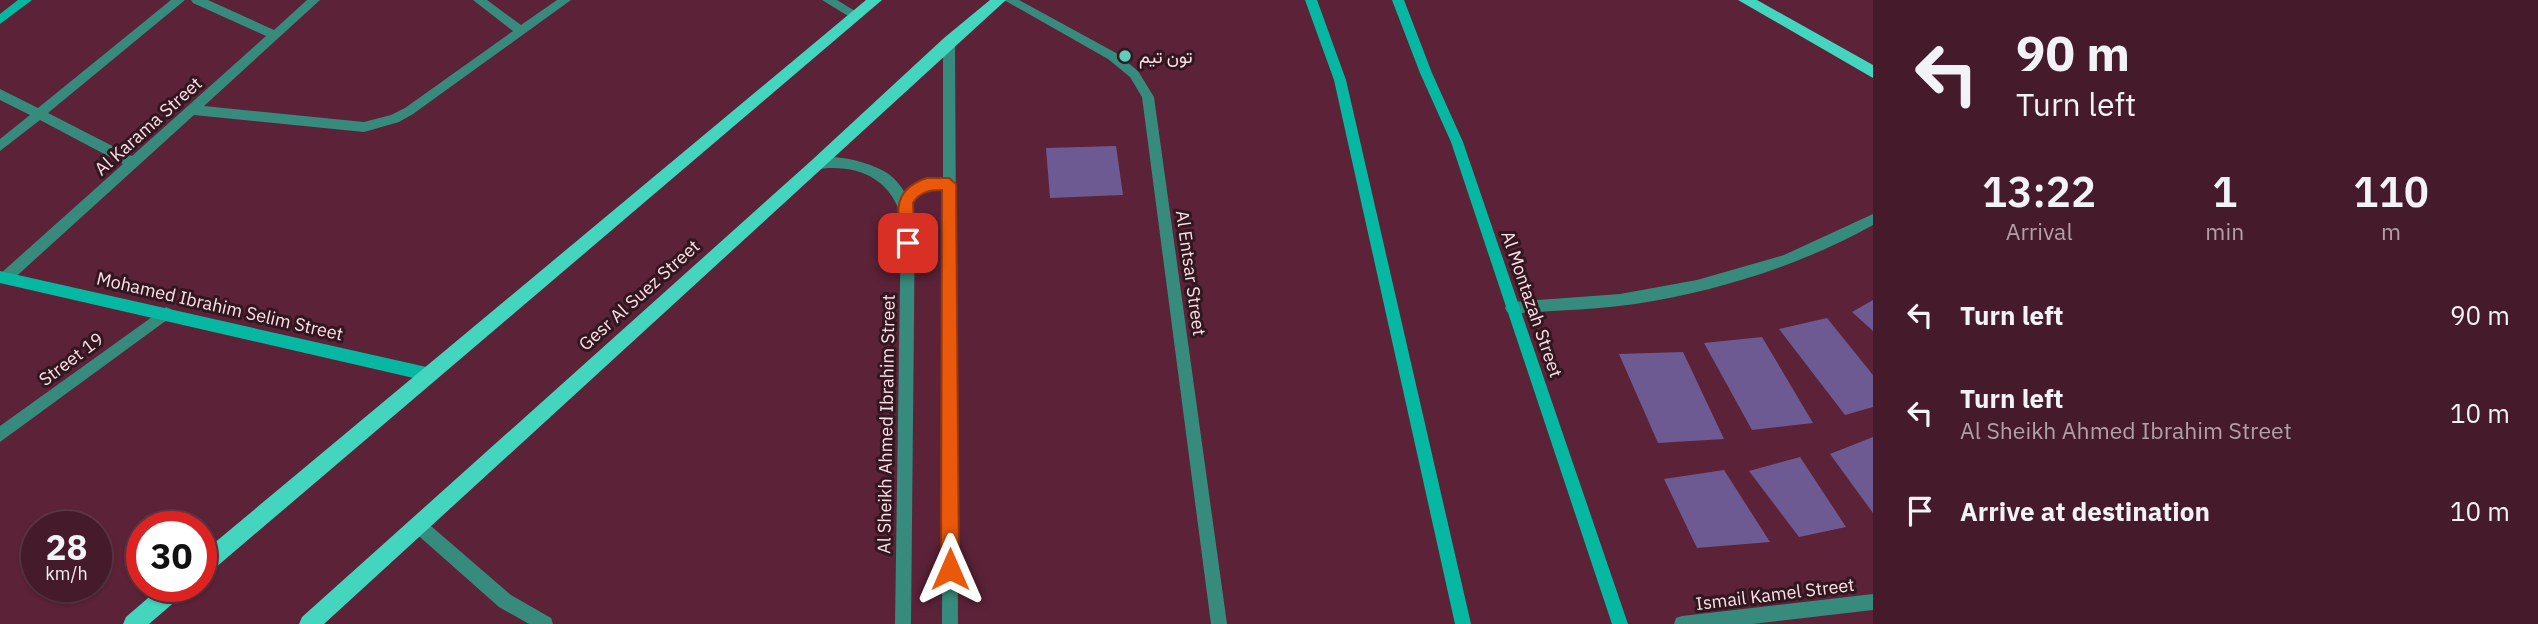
<!DOCTYPE html>
<meta charset="utf-8">
<style>
body{margin:0;font-family:"IBM Plex Sans",Vazirmatn,sans-serif;background:#4c2332;color:#f1f3f6;height:100vh;display:flex;flex-direction:column;font-size:26px;white-space:nowrap}
*{box-sizing:border-box;margin:0}
p{font-size:23px;color:#b0a1a8}
.icon{flex:none;width:38px;height:38px;fill:none;stroke:currentColor;stroke-width:2;stroke-linecap:round;stroke-linejoin:round}
.map{position:relative;flex:1;overflow:hidden}
.sheet{display:flex;flex-direction:column;background:#451a2a;width:665px}
.sheet>*{flex:none}
.banner{background:#451a2a;color:#f1f3f6;overflow:hidden}
.speed{position:absolute;left:21px;top:511px;display:flex;gap:14px;font-size:35px;font-weight:700;text-align:center}
.speed>*{display:grid;place-content:center;width:91px;height:91px;border-radius:50%;background:#451a2a;box-shadow:0 2px 5px #0004,0 0 0 2px #5d3847;line-height:1}
.speed small{font-size:18px;font-weight:400}
.speed .limit{border:10px solid #d22;background:#fff;color:#111}
.pin{position:absolute;display:grid;place-items:center;width:60px;height:60px;color:#fff;margin:-30px;border-radius:14px;box-shadow:0 4px 10px #0006}
.me{position:absolute;width:77px;margin:-38px;rotate:0deg;stroke-linejoin:round;filter:drop-shadow(0 0 5px #0008)}
.turn{display:flex;align-items:center;gap:24px;height:147px;padding:0 28px;font-size:32px}
.turn .icon{width:91px;height:91px;stroke-width:2.5}
.turn b{display:block;font-size:49px;line-height:60px}
.eta{display:flex;justify-content:space-evenly;align-items:center;height:119px;text-align:center}
.eta b{font-size:42px;font-weight:600;line-height:49px}
ul{padding:0;list-style:none}
li{display:flex;align-items:center;gap:21px;height:98px;padding:0 28px}
li div{flex:1}
li b{display:block;font-size:26px}
li em{font-style:normal}
main{display:flex;flex:1;min-height:0}
.map>svg:first-child{display:block}
.building{fill:#6e5a92}
.lines{fill:none;stroke-linecap:round;stroke-linejoin:round}
.street{fill:#378b7c;fill-rule:evenodd}
.secondary{fill:#06b8a1;fill-rule:evenodd}
.primary{fill:#43d5bd;fill-rule:evenodd}
.route{fill:#ea580c;stroke:#983908;stroke-width:2}
.poi-dot{fill:#5dceb9;stroke:#311720;stroke-width:2.5}
.labels{text-anchor:middle;dominant-baseline:central;stroke-width:6;stroke-linejoin:round;paint-order:stroke}
.poi-label{font-size:18px;fill:#ffe0e8;stroke:#311720;text-anchor:start}
.street-label{font-size:18px;fill:#ffe0e8;stroke:#311720}
</style>
<main>
<div class="map">
<svg width="1873" height="624" viewBox="0 0 1873 624">
<rect width="100%" height="100%" fill="#5c2238"/>
<g class="building">
<polygon points="1116,146 1123,195 1050,198 1046,148"/>
<polygon points="1873,300 1873,331 1852,312"/>
<polygon points="1827,318 1873,375 1873,407 1845,415 1779,329"/>
<polygon points="1762,337 1813,423 1752,430 1704,343"/>
<polygon points="1683,352 1724,439 1658,443 1619,354"/>
<polygon points="1873,437 1873,513 1830,454"/>
<polygon points="1800,457 1846,527 1799,537 1749,471"/>
<polygon points="1724,470 1770,542 1697,548 1664,479"/>
</g>
<g class="lines">
<g class="street">
<polygon points="171,0 185,0 48,113 132,156 266,36 193,3 191,0 208,0 274,30 307,0 320,0 204,106 364,122 391,115 405,108 513,31 473,0 487,0 521,25 557,0 571,0 413,114 399,122 364,132 194,115 10,282 0,282 0,274 123,164 40,120 0,151 0,139 30,115 0,100 0,89 38,108"/>
<polygon points="822,0 837,0 863,16 857,20 853,19"/>
<polygon points="1004,0 1019,0 1116,53 1138,71 1154,97 1227,624 1211,624 1142,97 1130,77 1108,59"/>
<path d="M949,38L955,42L958,624H942L943,188C928,188 919,193 911,205L915,216L911,624H895L901,216C891,183 866,168 832,168C823,168 817,171 812,164C825,148 876,164 890,175C896,180 901,186 905,193L919,182L943,178V42Z"/>
<path d="M1873,214V225C1799,266 1718,291 1635,304C1594,310 1553,310 1512,314L1507,312L1505,308L1507,304L1512,302L1620,294L1697,280L1784,255Z"/>
<polygon points="166,307 171,309 173,313 171,317 0,442 0,426"/>
<polygon points="418,517 424,520 511,595 551,618 553,624 529,624 499,607 412,530 410,525 412,520"/>
<polygon points="1873,594 1873,610 1753,624 1674,624 1676,618 1682,616"/>
</g>
<g class="secondary">
<polygon points="18,0 32,0 0,24 0,14"/>
<polygon points="1305,0 1317,0 1346,80 1471,624 1455,624 1334,80"/>
<polygon points="1392,0 1404,0 1432,73 1463,142 1628,624 1612,624 1451,142 1420,73"/>
<polygon points="0,271 431,368 436,370 438,375 436,380 431,382 0,283"/>
</g>
<g class="primary">
<polygon points="866,0 882,0 208,574 201,577 201,554"/>
<polygon points="990,0 1006,0 324,624 299,624 302,617 812,160 944,38"/>
<polygon points="1738,0 1757,0 1873,65 1873,78"/>
<polygon points="162,586 188,586 185,593 149,624 123,624 126,617"/>
</g>
</g>
<path class="route" d="M927,178H949L956,184L959,569L957,576L950,578L944,576L941,569L942,190C930,190 919,192 913,203L915,243L908,250L900,243C898,212 891,190 927,178Z"/>
<circle class="poi-dot" cx="1125" cy="56" r="7"/>
<g class="labels">
<g class="poi-label">
<text x="1139" y="56">تون تيم</text>
</g>
<g class="street-label">
<text transform="translate(148 126) rotate(-42)">Al Karama Street</text>
<text transform="translate(1191 273) rotate(82)">Al Entsar Street</text>
<text transform="translate(639 295) rotate(-42)">Gesr Al Suez Street</text>
<text transform="translate(1532 304) rotate(71)">Al Montazah Street</text>
<text transform="translate(220 306) rotate(13)">Mohamed Ibrahim Selim Street</text>
<text transform="translate(71 359) rotate(-37)">Street 19</text>
<text transform="translate(886 424) rotate(-89)">Al Sheikh Ahmed Ibrahim Street</text>
<text transform="translate(1775 594) rotate(-7)">Ismail Kamel Street</text>
</g>
</g>
</svg>
<div class="speed"><div>28<small>km/h</small></div><div class="limit">30</div></div>
<div class="pin" style="left:908px;top:243px;background:#d93025"><svg class="icon" aria-label="arrive" viewBox="0 0 24 24"><path d="M6 21V4h12l-3 4 3 4H6"/></svg></div>
<svg class="me" style="left:950px;top:569px" viewBox="-20 -20 40 40"><path d="M0-17L14 15 0 8-14 15z" fill="#ea580c" stroke="#fff" stroke-width="4"/></svg>
</div>
<section class="sheet">
<div class="banner">
<div class="turn"><svg class="icon" aria-label="left" viewBox="0 0 24 24"><path d="M17 20v-9H6M10 6l-5 5 5 5"/></svg><div><b>90 m</b>Turn left</div></div>
</div>
<div class="eta">
<div><b>13:22</b><p>Arrival</p></div>
<div><b>1</b><p>min</p></div>
<div><b>110</b><p>m</p></div>
</div>
<ul>
<li><svg class="icon" aria-label="left" viewBox="0 0 24 24"><path d="M17 20v-9H6M10 6l-5 5 5 5"/></svg><div><b>Turn left</b></div><em>90 m</em></li>
<li><svg class="icon" aria-label="left" viewBox="0 0 24 24"><path d="M17 20v-9H6M10 6l-5 5 5 5"/></svg><div><b>Turn left</b><p>Al Sheikh Ahmed Ibrahim Street</p></div><em>10 m</em></li>
<li><svg class="icon" aria-label="arrive" viewBox="0 0 24 24"><path d="M6 21V4h12l-3 4 3 4H6"/></svg><div><b>Arrive at destination</b></div><em>10 m</em></li>
</ul>
</section>
</main>
